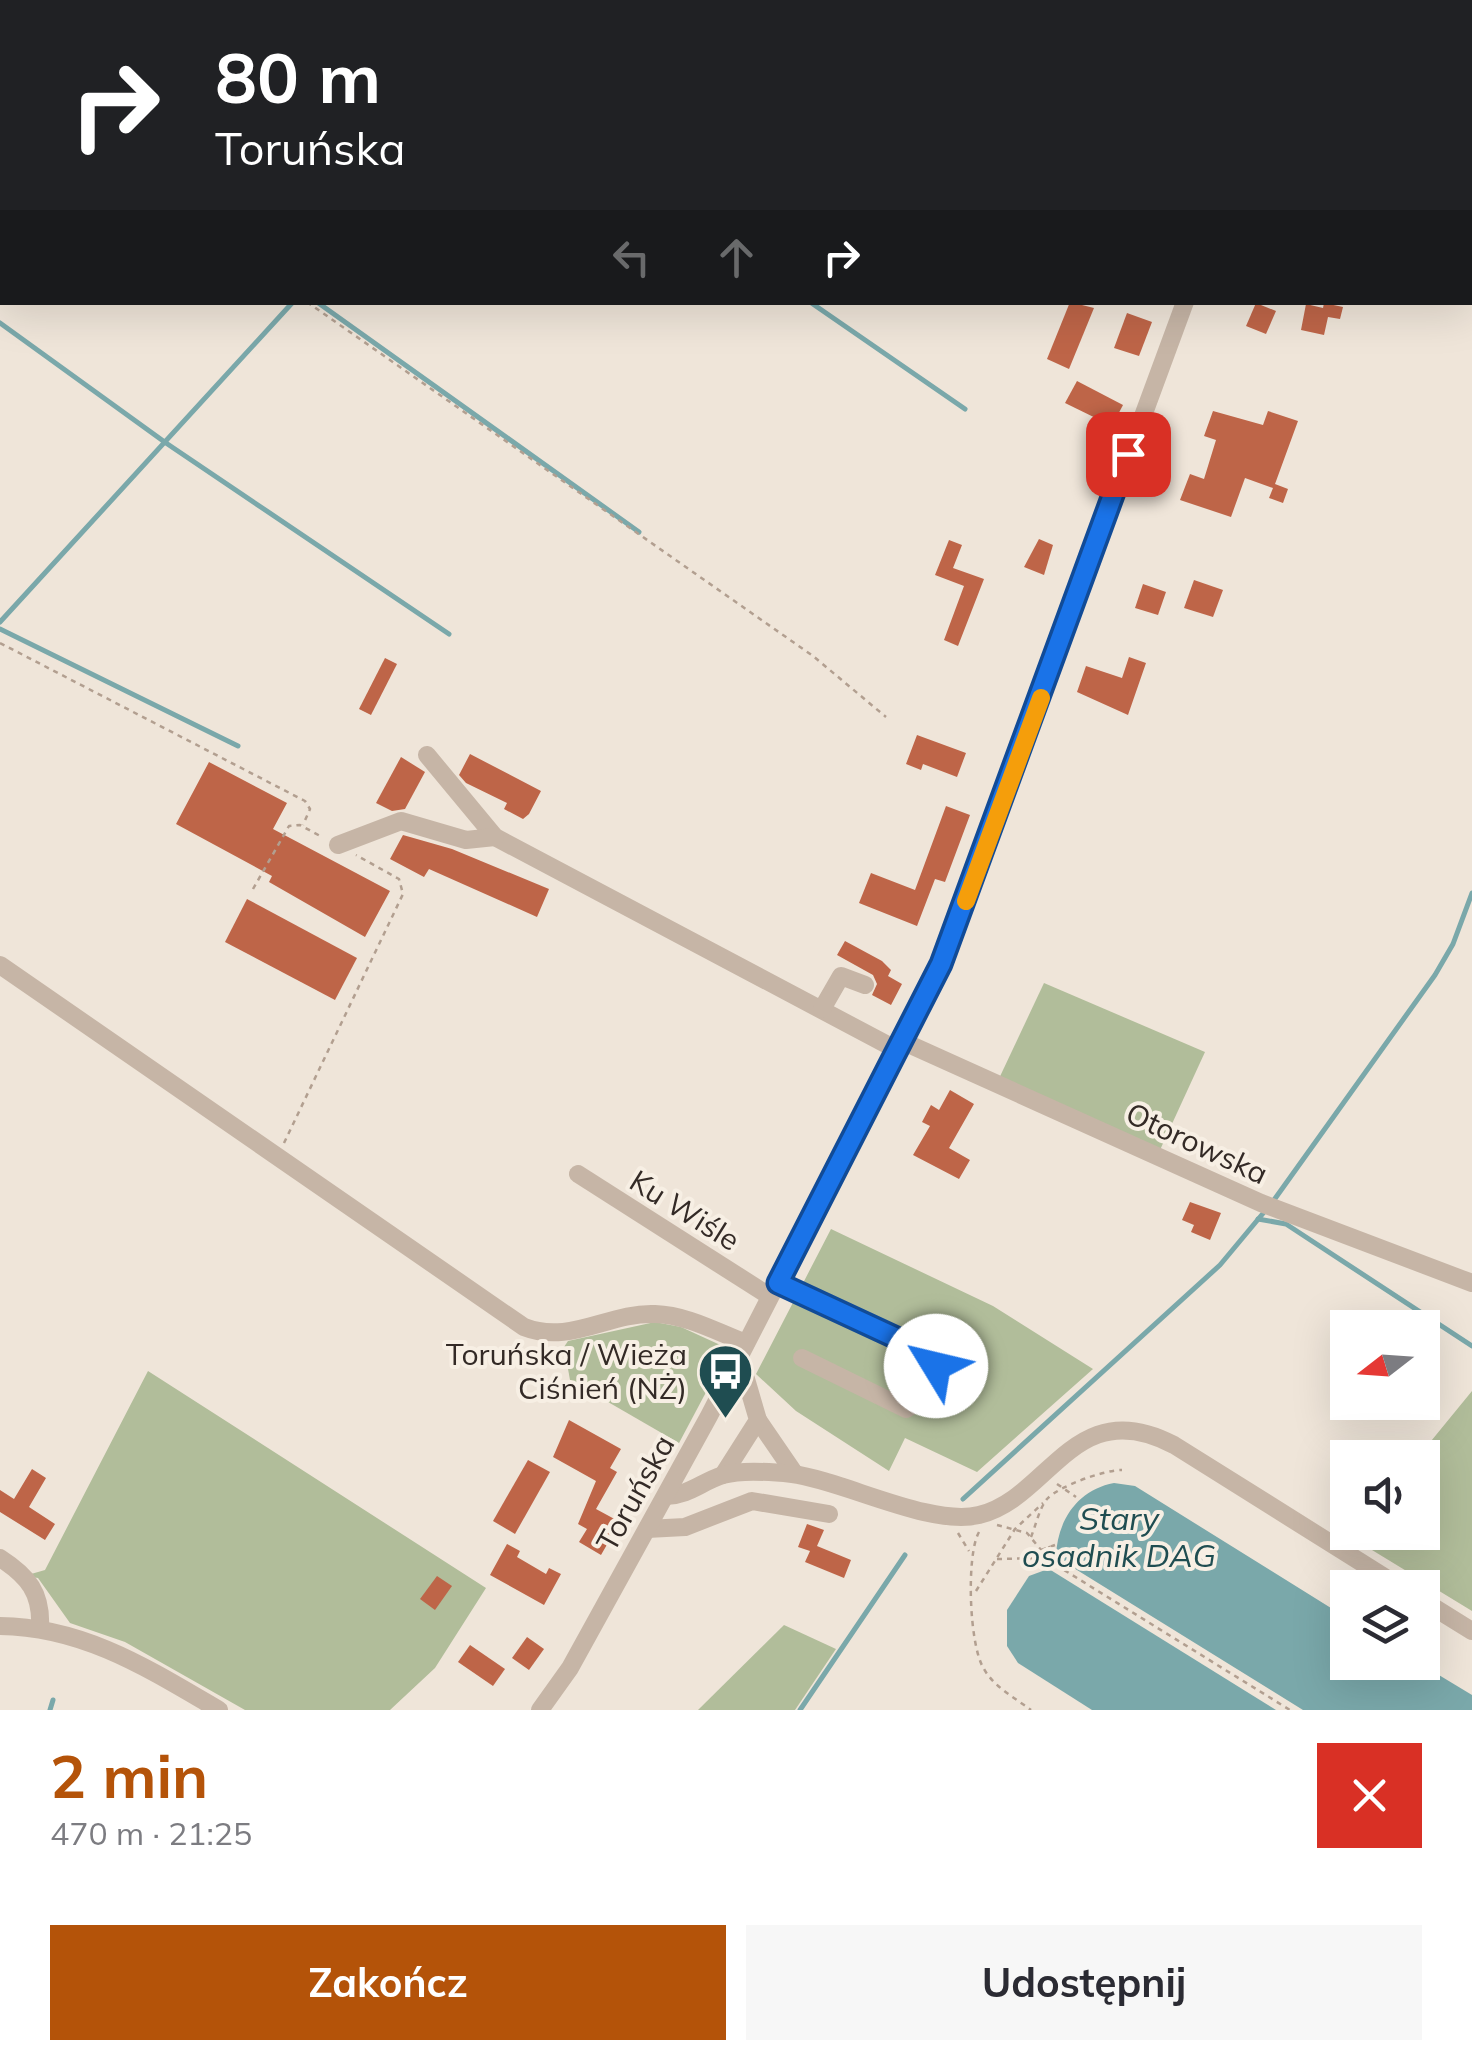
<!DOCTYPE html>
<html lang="pl">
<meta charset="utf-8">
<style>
body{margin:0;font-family:Mulish,sans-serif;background:#f7f7f7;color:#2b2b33;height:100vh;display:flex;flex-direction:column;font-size:38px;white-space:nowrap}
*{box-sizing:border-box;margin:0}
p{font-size:32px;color:#7c7c81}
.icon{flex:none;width:55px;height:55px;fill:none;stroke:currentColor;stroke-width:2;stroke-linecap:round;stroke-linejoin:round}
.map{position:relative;height:1710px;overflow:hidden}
.details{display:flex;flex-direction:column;background:#fff;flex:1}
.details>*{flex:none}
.banner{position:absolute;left:0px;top:0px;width:1472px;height:305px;box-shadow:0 10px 40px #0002;background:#202124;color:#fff;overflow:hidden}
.needle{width:65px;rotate:253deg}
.fabs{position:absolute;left:1330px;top:1310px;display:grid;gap:20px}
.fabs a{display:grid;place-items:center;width:110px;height:110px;border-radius:0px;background:#fff;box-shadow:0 10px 40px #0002;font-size:50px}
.pin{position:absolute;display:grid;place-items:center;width:85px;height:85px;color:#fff;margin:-42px;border-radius:20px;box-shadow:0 5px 15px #0006}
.me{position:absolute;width:110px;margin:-55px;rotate:306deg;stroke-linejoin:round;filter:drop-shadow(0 0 8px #0008)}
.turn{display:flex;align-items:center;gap:35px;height:210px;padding:0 50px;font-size:45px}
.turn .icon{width:130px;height:130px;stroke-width:2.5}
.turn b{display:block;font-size:70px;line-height:85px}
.lanes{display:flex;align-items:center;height:95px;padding:0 50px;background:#0003;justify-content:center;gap:50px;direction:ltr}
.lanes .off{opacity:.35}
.round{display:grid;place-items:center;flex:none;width:105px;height:105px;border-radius:0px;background:#f7f7f7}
.headline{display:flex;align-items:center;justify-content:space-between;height:170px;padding:0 50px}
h1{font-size:60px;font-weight:700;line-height:75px;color:#b45309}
.action{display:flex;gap:20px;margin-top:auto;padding:20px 50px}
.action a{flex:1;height:115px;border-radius:0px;background:#b45309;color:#fff;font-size:40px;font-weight:700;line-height:115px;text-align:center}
.action a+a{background:#f7f7f7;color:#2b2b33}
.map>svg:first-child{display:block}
.green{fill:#b1bd9a}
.water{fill:#7aa8aa}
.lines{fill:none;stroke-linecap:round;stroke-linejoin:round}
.stream{stroke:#7aa8aa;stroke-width:5}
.building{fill:#be6548}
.path{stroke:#b29f90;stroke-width:2.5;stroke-dasharray:5 5;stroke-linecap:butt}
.minor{stroke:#c6b5a6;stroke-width:18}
.route-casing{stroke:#114b97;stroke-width:25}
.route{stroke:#1a73e8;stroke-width:18}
.slow{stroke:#f59e0b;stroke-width:18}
.labels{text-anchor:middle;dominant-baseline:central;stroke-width:8;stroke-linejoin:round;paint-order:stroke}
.street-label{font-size:30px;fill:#332a26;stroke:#f7efe4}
.poi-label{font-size:30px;fill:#332a26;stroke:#f7efe4;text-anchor:end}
.water-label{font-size:32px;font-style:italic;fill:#1f4d51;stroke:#f7efe4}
</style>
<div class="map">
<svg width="1472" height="1710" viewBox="0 0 1472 1710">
<rect width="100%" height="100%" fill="#efe5d9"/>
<g class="green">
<polygon points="1044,983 1205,1052 1154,1163 995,1087"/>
<polygon points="831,1229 993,1306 1093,1369 977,1472 905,1438 889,1471 796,1411 756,1374"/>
<polygon points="655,1322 681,1327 729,1349 679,1443 570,1380 564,1347 568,1341"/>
<polygon points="148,1371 486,1588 435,1668 390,1710 245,1710 125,1642 70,1623 38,1578 24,1576 45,1570"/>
<polygon points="1472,1391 1472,1611 1372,1550 1377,1533 1422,1532 1422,1458 1418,1457"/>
<polygon points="784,1625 836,1649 795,1710 698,1710"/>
</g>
<g class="water">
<path d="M1114,1483L1135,1486L1347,1618L1348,1662L1419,1663L1472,1695V1710H1303L1056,1557C1057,1521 1077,1490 1114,1483Z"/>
<polygon points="1048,1569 1049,1569 1276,1710 1092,1710 1018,1663 1007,1646 1007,1610 1029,1576"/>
</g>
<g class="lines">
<g class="stream">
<polyline points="364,0 368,2"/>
<polyline points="788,0 791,2"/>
<polyline points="1193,0 1196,2"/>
<polyline points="543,2 544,0"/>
<polyline points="0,78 2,80"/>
<polyline points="317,302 639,532"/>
<polyline points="810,302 965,409"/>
<polyline points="0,323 166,443 449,634"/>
<polyline points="0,622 293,302"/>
<polyline points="0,629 238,746"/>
<polyline points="1274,1200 1435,975 1453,944 1472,893"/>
<polyline points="1258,1219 1286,1224 1472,1346"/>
<polyline points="963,1499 1220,1265 1265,1211"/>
<polyline points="50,1710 53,1700"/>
<polyline points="800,1710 905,1555"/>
</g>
</g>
<g class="building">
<polygon points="1070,302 1094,308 1069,369 1047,359"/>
<polygon points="1256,303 1276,311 1266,334 1246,326"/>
<polygon points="1324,303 1343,307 1340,319 1328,317 1324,335 1301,330 1306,304 1323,308"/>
<polygon points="1127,313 1152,322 1139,356 1114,348"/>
<polygon points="1077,381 1123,405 1112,426 1065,403"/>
<polygon points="1213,411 1263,425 1268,411 1298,421 1275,484 1288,489 1283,503 1269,498 1273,488 1245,478 1231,517 1180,500 1190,474 1204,479 1216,440 1204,436"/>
<polygon points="1039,539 1053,545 1044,575 1024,567"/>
<polygon points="949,540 962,545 953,568 984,579 958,646 944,640 964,586 935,575"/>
<polygon points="1194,580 1223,590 1213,617 1184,608"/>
<polygon points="1143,584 1166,592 1158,615 1135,608"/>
<polygon points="1129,657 1146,663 1128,715 1077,692 1086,666 1122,678"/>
<polygon points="385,658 397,664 371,715 359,709"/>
<polygon points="917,735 966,753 957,777 923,764 921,770 906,764"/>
<polygon points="470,754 541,791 529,814 523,819 504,809 507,803 466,783 459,775"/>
<polygon points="401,757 425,772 405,809 392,811 376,803"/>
<polygon points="209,762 287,803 273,829 390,891 365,937 269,882 272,876 176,824"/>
<polygon points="946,806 970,815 945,882 935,879 917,926 859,903 871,873 915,890"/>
<polygon points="403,835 452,849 549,889 537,917 429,869 424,877 390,859"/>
<polygon points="247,899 357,958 335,1000 225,942"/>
<polygon points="845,941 882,961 891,970 888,976 902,984 891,1005 872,995 877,984 873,975 837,955"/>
<polygon points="950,1090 974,1104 949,1148 970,1160 959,1179 913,1155 930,1126 922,1122 931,1105 939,1110"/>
<polygon points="1190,1202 1221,1213 1210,1240 1191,1232 1194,1225 1182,1220"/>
<polygon points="569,1420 621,1449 610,1468 617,1472 596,1509 620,1522 601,1555 579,1542 587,1529 578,1524 596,1481 553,1457"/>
<polygon points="528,1460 550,1472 515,1534 493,1521"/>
<polygon points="32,1469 46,1478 29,1507 55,1524 45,1540 0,1512 0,1490 14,1499"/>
<polygon points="807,1524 824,1530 817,1546 851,1560 844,1578 805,1562 810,1551 798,1547"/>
<polygon points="507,1544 520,1551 517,1557 546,1574 549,1568 561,1574 544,1605 490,1575"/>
<polygon points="437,1576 452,1586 435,1610 420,1599"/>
<polygon points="527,1637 544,1649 529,1670 512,1658"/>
<polygon points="470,1645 505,1669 493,1686 458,1662"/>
</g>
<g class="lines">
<g class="path">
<polyline points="771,0 774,2"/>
<polyline points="523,2 525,0"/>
<polyline points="0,88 2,90"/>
<polyline points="307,302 813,656 886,717"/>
<polyline points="0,643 305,801 310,809 303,825"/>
<polyline points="253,889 289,826 300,825 322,837"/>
<polyline points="284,1143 403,894 399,879 356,855"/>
<polyline points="1057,1484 1076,1497"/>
<polyline points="997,1525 1027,1533 1041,1550"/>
<path d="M979,1532C966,1555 969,1646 984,1669C994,1687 1015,1698 1031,1710"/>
<polyline points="958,1533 969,1551"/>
<path d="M1031,1537C1036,1525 1039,1509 1047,1499C1059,1486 1104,1470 1122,1470"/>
<polyline points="1049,1546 1056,1565 1290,1710"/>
<polyline points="997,1559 1038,1558 1041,1550 1055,1545"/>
<polyline points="976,1591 1015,1529 1043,1503"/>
</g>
<g class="minor">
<polyline points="1214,0 1217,2"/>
<polyline points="1378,2 1380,0"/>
<polyline points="1470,122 1472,122"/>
<polyline points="427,755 495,837 899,1051"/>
<polyline points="338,845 401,821 466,840 495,837"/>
<path d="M0,965L524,1327C570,1345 609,1312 655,1314C687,1315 717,1332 746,1343"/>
<polyline points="822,1009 841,976 865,985"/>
<polyline points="904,1042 1261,1203 1472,1283"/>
<polyline points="578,1174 763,1292"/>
<polyline points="778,1283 931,1354 936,1367 916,1403 906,1409 802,1358"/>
<polyline points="758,1420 795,1474"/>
<polyline points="723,1475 758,1420 746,1379 735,1365"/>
<path d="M666,1496C690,1495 701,1482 723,1475C740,1470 773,1472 792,1474C842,1480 930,1527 979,1515C1050,1498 1074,1392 1174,1445L1402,1588"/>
<polyline points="647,1529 685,1527 752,1501 829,1514"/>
<path d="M0,1558C28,1576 42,1593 40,1628"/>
<polyline points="1422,1600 1472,1631"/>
<path d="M0,1626C84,1627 149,1669 219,1710"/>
<polyline points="540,1710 570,1668 709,1416 941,964 1185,302"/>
</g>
</g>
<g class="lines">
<defs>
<polyline id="route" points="936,1366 931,1354 778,1283 941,964 1128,454"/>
</defs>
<use href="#route" class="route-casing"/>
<use href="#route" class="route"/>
<polyline class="slow" points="966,901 1041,698"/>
</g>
<defs>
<symbol id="bus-pin" viewBox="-11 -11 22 30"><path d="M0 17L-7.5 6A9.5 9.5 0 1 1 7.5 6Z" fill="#1f4d51" stroke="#f7efe4"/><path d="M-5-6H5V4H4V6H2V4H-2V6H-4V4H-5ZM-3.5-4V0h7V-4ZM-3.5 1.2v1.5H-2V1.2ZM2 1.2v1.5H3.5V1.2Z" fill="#fff"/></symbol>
</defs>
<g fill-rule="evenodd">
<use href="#bus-pin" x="694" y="1340" width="63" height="86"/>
</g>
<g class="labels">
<g class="street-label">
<text transform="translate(1197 1143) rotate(25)">Otorowska</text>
<text transform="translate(685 1210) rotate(32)">Ku Wiśle</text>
<text transform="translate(635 1493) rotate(-61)">Toruńska</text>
</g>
<g class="poi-label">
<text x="687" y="1354">Toruńska / Wieża<tspan x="687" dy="34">Ciśnień (NŻ)</tspan></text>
</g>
<g class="water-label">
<text x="1119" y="1518">Stary<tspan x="1119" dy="37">osadnik DAG</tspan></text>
</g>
</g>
</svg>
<div class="fabs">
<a><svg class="needle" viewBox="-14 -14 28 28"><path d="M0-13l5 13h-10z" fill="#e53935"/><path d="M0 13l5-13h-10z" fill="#7c7c81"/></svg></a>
<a><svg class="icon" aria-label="sound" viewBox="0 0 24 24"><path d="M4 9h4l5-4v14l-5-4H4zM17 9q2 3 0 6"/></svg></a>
<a><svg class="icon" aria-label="layers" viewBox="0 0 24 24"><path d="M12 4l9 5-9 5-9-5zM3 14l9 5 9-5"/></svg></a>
</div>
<div class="pin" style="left:1128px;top:454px;background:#d93025"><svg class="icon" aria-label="arrive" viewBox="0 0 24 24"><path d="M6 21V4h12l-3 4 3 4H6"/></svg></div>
<svg class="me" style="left:936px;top:1366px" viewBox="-20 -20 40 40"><circle r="19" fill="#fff"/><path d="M0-13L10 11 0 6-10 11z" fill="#1a73e8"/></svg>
<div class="banner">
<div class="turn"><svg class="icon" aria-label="right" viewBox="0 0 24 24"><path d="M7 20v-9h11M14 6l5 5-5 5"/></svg><div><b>80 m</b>Toruńska</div></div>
<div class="lanes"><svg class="icon off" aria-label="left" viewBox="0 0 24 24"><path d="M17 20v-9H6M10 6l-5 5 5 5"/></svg><svg class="icon off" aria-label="ahead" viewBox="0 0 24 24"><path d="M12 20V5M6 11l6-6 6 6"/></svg><svg class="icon" aria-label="right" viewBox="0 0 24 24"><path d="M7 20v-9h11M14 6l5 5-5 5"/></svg></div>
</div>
</div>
<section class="details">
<div class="headline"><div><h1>2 min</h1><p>470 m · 21:25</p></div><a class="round" style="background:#d93025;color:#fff"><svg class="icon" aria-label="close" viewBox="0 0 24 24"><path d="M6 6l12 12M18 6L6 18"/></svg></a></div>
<div class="action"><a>Zakończ</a><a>Udostępnij</a></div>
</section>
